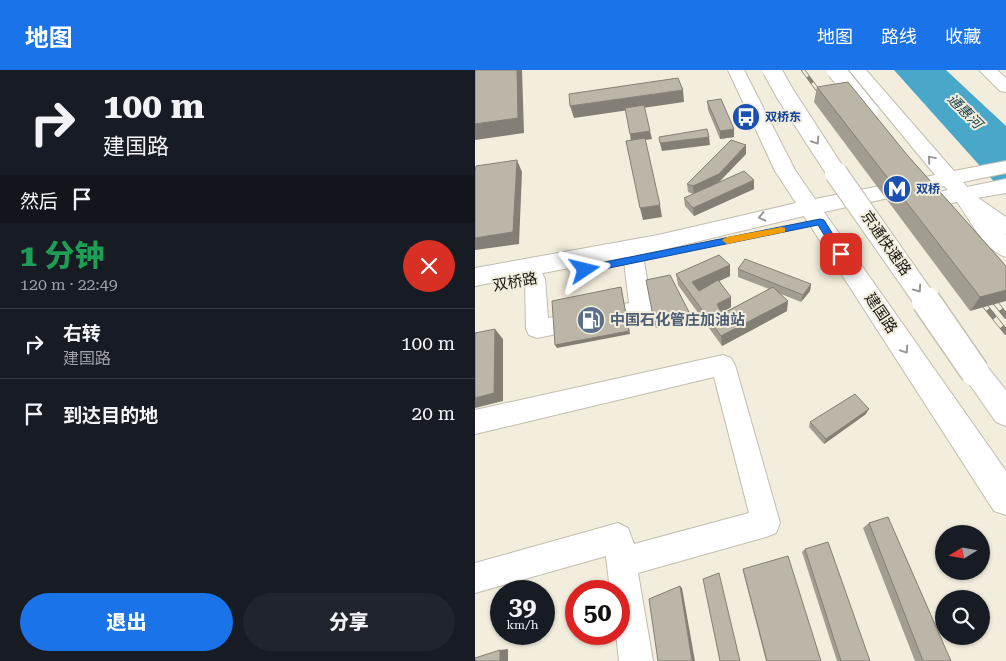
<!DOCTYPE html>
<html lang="zh">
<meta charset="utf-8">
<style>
body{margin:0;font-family:"Roboto Serif","Noto Sans SC",serif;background:#20242c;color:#f1f3f6;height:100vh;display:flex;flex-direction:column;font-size:19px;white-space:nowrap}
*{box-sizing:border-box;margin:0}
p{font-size:16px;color:#9ea1a6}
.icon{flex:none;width:28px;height:28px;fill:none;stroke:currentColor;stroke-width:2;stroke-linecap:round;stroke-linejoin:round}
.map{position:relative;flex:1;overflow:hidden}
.sheet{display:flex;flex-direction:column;background:#171b24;width:475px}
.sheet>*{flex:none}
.top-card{background:#171b24;color:#f1f3f6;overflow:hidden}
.needle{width:32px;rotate:259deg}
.fabs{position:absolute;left:460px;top:455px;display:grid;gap:10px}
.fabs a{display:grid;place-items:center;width:55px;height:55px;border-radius:50%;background:#171b24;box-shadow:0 1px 4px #0004;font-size:25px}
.speed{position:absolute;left:15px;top:510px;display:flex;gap:10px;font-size:25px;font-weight:700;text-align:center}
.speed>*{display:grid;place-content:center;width:65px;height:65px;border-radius:50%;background:#171b24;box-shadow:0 1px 4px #0004;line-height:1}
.speed small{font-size:12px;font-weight:400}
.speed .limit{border:8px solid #d22;background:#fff;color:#111}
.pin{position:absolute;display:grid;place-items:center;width:42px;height:42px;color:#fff;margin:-21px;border-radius:10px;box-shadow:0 2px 8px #0006}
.me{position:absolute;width:55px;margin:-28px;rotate:80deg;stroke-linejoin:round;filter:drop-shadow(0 0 4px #0008)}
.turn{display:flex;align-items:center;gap:18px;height:105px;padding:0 20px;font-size:22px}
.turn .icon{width:65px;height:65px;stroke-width:2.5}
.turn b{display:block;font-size:35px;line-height:42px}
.then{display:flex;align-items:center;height:48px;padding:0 20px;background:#0003;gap:10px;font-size:19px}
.round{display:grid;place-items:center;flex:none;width:52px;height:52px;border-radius:26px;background:#20242c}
.summary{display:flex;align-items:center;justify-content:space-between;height:85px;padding:0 20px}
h1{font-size:30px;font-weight:800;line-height:38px;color:#1e9e55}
.action{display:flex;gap:10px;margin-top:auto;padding:10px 20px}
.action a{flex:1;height:58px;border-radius:30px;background:#1a73e8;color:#fff;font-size:20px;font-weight:800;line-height:58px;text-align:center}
.action a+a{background:#20242c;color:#f1f3f6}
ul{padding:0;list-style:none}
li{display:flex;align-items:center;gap:15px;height:70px;padding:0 20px;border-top:1px solid #363941}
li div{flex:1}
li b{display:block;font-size:19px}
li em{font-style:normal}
header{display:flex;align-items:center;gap:30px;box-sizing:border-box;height:70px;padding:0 25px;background:#1a73e8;color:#fff}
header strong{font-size:24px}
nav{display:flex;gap:28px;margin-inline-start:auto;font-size:18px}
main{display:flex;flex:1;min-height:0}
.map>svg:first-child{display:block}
.water{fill:#49a8ca}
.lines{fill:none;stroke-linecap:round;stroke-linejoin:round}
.minor-casing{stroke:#c2bdae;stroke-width:2}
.tertiary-casing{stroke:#c2bdae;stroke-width:2}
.secondary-casing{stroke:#c2bdae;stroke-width:2}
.motorway-casing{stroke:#c2bdae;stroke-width:2}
.minor{fill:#fff;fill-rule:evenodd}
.tertiary{fill:#fff;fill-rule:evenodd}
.secondary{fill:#fff;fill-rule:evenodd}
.motorway{fill:#fff;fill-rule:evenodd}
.rail-far2-casing{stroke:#878378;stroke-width:4}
.rail-far1-casing{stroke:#878378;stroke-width:4.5}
.rail-casing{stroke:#878378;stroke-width:5.5}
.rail-far2{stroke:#f2eddc;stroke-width:2.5;stroke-dasharray:8;stroke-linecap:butt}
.rail-far1{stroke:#f2eddc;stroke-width:3;stroke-dasharray:9;stroke-linecap:butt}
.rail{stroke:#f2eddc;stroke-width:4;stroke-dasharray:11;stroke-linecap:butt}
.motorway-bridge-far2-casing{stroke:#c2bdae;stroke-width:20;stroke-linecap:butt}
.motorway-bridge-far1-casing{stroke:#c2bdae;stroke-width:24;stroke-linecap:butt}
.motorway-bridge-casing{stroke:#c2bdae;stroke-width:31;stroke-linecap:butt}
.motorway-bridge-far2{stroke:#fff;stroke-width:18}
.motorway-bridge-far1{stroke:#fff;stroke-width:22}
.motorway-bridge{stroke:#fff;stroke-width:28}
.wall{fill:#a19d90}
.shaded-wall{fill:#837f75}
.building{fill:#bbb6a7;stroke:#837f75}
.oneway{stroke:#989794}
.route{fill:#1a73e8;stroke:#114b97}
.slow{fill:#f59e0b}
.labels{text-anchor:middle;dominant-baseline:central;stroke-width:4;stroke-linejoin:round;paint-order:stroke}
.far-transit-label{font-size:12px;font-weight:bold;fill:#164399;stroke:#f2eddc;text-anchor:start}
.far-water-label{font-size:14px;font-style:italic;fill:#133d4c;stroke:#f2eddc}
.street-label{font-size:15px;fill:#191712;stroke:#f2eddc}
.service-label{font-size:15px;font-weight:bold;fill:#4e5e75;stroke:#f2eddc;text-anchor:start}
</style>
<header>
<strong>地图</strong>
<nav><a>地图</a><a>路线</a><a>收藏</a></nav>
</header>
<main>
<section class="sheet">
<div class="top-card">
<div class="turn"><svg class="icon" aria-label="right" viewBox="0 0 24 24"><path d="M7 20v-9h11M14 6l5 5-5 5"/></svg><div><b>100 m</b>建国路</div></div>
<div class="then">然后<svg class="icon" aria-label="arrive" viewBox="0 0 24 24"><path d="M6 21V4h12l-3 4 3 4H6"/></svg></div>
</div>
<div class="summary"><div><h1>1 分钟</h1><p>120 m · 22:49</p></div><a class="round" style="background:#d93025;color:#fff"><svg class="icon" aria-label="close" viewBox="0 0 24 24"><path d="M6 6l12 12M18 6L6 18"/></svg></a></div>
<ul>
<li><svg class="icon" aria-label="right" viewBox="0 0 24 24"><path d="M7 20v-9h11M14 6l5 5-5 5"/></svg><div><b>右转</b><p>建国路</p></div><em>100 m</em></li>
<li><svg class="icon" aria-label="arrive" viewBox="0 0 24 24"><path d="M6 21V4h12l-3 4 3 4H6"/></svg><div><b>到达目的地</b></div><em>20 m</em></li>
</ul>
<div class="action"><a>退出</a><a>分享</a></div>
</section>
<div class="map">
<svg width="531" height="591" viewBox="0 0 531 591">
<rect width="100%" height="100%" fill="#f2eddc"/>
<polygon class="water" points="419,0 471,0 531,56 531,125"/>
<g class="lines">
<defs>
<g id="minor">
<polygon points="490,121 496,123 531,147 531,164 524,162 484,131 481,127 484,123"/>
<polygon points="159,184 166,186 169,191 177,239 174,245 62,268 54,265 51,259 50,209 53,203 60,201 67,203 70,209 73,248 154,233 149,191 152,186"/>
<polygon points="248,285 256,288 260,295 305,453 301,463 291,467 163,503 178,591 144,591 141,564 144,564 144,521 135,521 131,486 0,523 0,493 143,453 153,458 159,474 274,443 239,307 0,364 0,340"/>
</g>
<polygon id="tertiary" points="504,0 522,0 531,8 531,22 525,21"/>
<path id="secondary" d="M253,0H269L320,100L340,129L460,105L374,0H391L479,101L531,91V103L488,112L492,117L531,109V123L502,128L531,165V187C510,181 495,150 482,132L434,142L426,140L423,135L426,130L473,120L469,116L349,142L531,401V445L519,441L329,146L183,181L0,216V198L183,165L321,133L300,101Z"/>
<polygon id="motorway" points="500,290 510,294 531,320 531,356 521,352 486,302 490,294"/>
</defs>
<use href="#minor" class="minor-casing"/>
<use href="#tertiary" class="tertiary-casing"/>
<use href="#secondary" class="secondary-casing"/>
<use href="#motorway" class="motorway-casing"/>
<use href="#minor" class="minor"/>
<use href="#tertiary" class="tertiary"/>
<use href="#secondary" class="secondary"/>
<use href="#motorway" class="motorway"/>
<defs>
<polyline id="rail-far2" points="328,0 350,30"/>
<g id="rail-far1">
<polyline points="512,223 520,233"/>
<polyline points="502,226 507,233"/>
</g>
<g id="rail">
<polyline points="506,231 531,262"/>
<polyline points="519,231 531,246"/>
</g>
</defs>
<use href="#rail-far2" class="rail-far2-casing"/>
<use href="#rail-far1" class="rail-far1-casing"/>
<use href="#rail" class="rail-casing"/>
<use href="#rail-far2" class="rail-far2"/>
<use href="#rail-far1" class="rail-far1"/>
<use href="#rail" class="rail"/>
<defs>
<g id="motorway-bridge-far2">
<polyline points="297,0 309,22 362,104"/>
<polyline points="361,0 394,41"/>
</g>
<polyline id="motorway-bridge-far1" points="361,103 452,233"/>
<polyline id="motorway-bridge" points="451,231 500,302"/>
</defs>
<use href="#motorway-bridge-far2" class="motorway-bridge-far2-casing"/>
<use href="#motorway-bridge-far1" class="motorway-bridge-far1-casing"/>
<use href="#motorway-bridge" class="motorway-bridge-casing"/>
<use href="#motorway-bridge-far2" class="motorway-bridge-far2"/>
<use href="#motorway-bridge-far1" class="motorway-bridge-far1"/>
<use href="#motorway-bridge" class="motorway-bridge"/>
</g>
<g class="wall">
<polygon points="342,17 433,86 531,196 495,241 339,32"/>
<polygon points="232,31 259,67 245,69 233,40"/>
<polygon points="271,84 244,112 279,119 219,146 210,136 209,128 218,124 213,122 212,114"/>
<polygon points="255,195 255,206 244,211 256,227 256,237 247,242 247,244 294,219 263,207 263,199 336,214 335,221 326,232 306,224 312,241 247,276 203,215 201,204"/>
<polygon points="391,344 349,374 334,357 335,352"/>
<polygon points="394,453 476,591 440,591 388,458"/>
<polygon points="330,479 395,591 362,591 327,482"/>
<polygon points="268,499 346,591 291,591 268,501"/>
</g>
<g class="shaded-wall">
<polygon points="42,0 47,0 49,63 0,70 0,54"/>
<polygon points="208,20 209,32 99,48 95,36"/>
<polygon points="259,59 259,67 245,69 245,61"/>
<polygon points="175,61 177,69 156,72 155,64"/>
<polygon points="234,67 235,75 187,81 185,73"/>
<polygon points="271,75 271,84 244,112 219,124 218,116"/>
<polygon points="42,90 47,102 44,174 0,180 0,168"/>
<polygon points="279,110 279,119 219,146 218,138"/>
<polygon points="185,135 187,147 168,150 165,138"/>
<polygon points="255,195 255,206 219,223 217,212"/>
<polygon points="336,214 335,221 326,232 328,225"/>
<polygon points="146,217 155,264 82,278 80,275"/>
<polygon points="531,220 531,231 495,241 505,227"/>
<polygon points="256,227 256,237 243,245 242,234"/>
<polygon points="313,231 312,241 247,276 246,266"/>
<polygon points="215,244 216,251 181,258 179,251"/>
<polygon points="20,259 28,269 28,331 0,338 0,328"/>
<polygon points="394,339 391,344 349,374 351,369"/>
<polygon points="205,516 207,518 220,591 217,591"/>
<polygon points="33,579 33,591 25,591 25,580"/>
</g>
<g class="building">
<polygon points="0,0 42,0 43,48 0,54"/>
<polygon points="203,8 208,20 95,36 94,24"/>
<polygon points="373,12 433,86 531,196 531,220 505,227 342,17"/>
<polygon points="246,29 259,59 245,61 232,31"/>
<polygon points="169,35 175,61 155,64 150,38"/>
<polygon points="232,59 234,67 185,73 184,67"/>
<polygon points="170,68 185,135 165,138 151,71"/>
<polygon points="256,70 271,75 244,104 218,116 212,114"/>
<polygon points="42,90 38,162 0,168 0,102 1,96"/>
<polygon points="269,101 279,110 218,138 209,128"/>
<polygon points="244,185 255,195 217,212 224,221 243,210 256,227 242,234 247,244 298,217 313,231 246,266 201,204"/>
<polygon points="270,189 336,214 328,225 263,199"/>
<polygon points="195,205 215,244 179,251 171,210"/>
<polygon points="146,217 154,261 80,275 77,231"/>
<polygon points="20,259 19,323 0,328 0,263"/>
<polygon points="380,324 394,339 351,369 335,352"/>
<polygon points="413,447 476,591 448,591 394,453"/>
<polygon points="353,472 395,591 366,591 330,479"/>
<polygon points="313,486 346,591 292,591 268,499"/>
<polygon points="244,503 265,591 245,591 228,509"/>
<polygon points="205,516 217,591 183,591 174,529"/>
<polygon points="25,580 25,591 0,591 0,588"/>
</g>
<defs><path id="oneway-chevron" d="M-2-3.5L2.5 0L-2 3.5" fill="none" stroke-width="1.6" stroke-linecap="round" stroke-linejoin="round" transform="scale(1.25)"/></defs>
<g class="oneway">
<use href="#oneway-chevron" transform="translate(341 71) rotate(57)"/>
<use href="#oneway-chevron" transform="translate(456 89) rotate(-130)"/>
<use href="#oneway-chevron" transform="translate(287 147) rotate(167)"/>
<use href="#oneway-chevron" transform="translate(443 219) rotate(55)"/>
<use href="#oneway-chevron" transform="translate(430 280) rotate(56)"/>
</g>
<polygon class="route" points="345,149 349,150 369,182 369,186 362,186 343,155 110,203 105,200 110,196"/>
<polygon class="slow" points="307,157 310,158 310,162 252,174 247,170 252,167"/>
<defs>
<symbol id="bus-disc" viewBox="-11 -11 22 22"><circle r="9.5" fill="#1a4fb4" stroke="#f2eddc"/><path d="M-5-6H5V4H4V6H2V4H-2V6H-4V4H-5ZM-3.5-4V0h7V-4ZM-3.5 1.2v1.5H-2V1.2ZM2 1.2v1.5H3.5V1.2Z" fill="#fff"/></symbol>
<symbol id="metro-disc" viewBox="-11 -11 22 22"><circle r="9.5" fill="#1a4fb4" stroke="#f2eddc"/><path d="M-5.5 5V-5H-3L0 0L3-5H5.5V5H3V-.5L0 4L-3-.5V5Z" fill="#fff"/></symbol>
<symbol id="fuel-disc" viewBox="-11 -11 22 22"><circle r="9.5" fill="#5c6f8a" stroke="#f2eddc"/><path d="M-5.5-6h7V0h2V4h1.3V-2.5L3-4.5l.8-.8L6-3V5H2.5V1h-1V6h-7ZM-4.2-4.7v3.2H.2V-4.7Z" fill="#fff"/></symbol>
</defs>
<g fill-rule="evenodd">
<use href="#bus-disc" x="255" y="31" width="32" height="32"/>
<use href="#metro-disc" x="406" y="103" width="32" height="32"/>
<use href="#fuel-disc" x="100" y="234" width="32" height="32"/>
</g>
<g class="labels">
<g class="far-transit-label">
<text x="290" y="47">双桥东</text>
<text x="441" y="119">双桥</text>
</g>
<g class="far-water-label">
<text transform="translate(490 41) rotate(45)">通惠河</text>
</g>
<g class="street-label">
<text transform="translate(411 173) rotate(55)">京通快速路</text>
<text transform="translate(40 212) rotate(-10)">双桥路</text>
<text transform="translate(406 243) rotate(56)">建国路</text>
</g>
<g class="service-label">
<text x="135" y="250">中国石化管庄加油站</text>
</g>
</g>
</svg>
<div class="fabs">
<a><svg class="needle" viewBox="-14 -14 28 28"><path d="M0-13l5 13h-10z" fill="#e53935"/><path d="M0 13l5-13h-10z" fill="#9ea1a6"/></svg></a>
<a><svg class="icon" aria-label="search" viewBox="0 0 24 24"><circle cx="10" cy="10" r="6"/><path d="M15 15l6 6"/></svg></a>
</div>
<div class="speed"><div>39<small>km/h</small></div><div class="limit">50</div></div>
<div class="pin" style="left:366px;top:184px;background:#d93025"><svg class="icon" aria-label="arrive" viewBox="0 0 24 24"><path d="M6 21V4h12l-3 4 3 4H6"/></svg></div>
<svg class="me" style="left:110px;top:200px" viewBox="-20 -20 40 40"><path d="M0-17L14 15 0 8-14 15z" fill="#1a73e8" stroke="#fff" stroke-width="4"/></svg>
</div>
</main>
